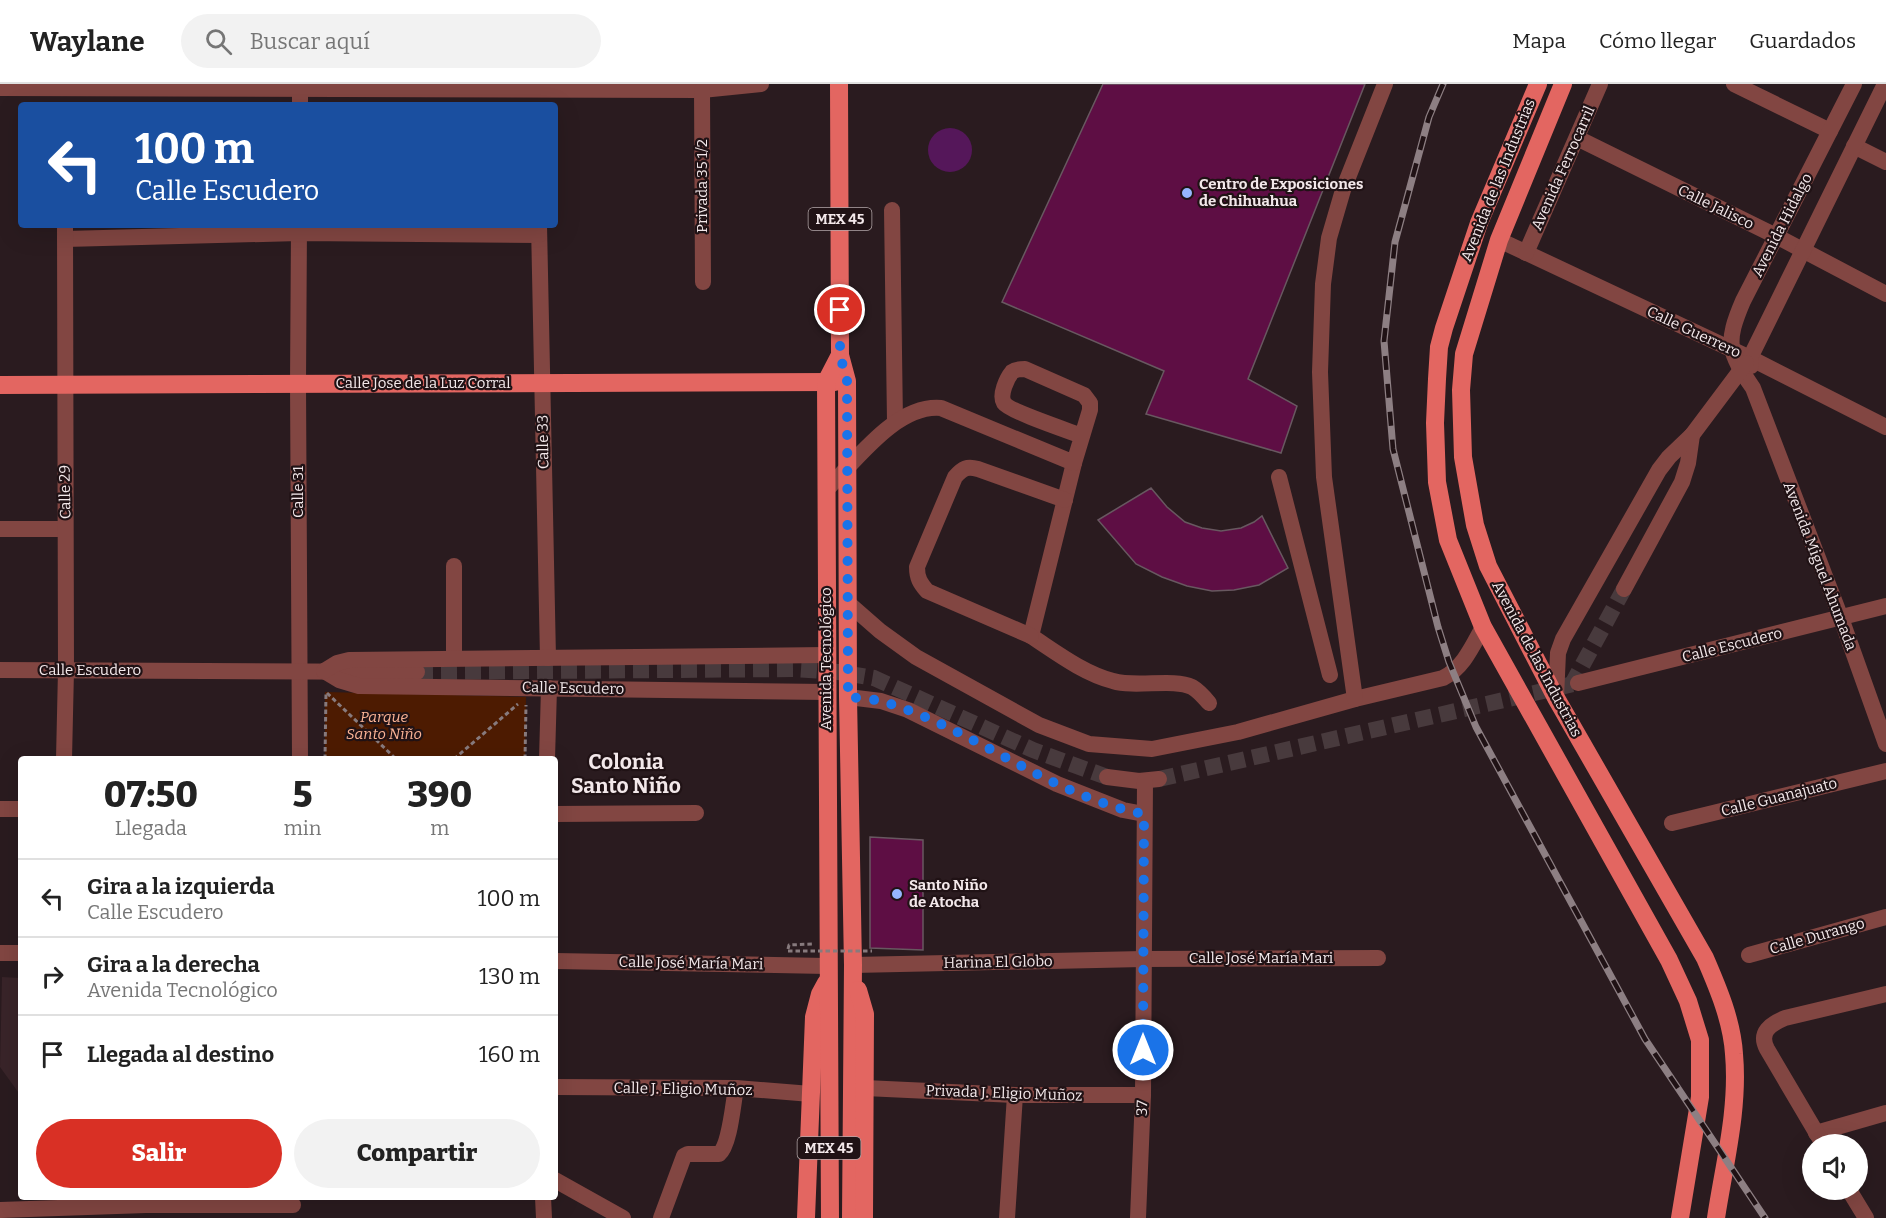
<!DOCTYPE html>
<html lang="es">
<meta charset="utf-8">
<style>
body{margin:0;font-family:Bitter,serif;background:#f2f2f2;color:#222;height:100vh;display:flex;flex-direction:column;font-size:22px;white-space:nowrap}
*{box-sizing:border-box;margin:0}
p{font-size:20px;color:#767676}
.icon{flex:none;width:33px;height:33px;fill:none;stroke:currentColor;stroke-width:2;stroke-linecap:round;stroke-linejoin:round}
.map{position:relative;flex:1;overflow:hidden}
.drawer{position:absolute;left:18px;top:672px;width:540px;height:444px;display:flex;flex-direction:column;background:#fff;border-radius:6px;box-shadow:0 6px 24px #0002}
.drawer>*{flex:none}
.banner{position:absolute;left:18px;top:18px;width:540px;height:126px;border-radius:6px;box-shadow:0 6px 24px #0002;background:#1a4fa0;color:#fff;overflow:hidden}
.controls{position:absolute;left:1802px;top:1050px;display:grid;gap:12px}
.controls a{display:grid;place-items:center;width:66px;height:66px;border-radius:50%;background:#fff;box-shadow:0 6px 24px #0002;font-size:30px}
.pin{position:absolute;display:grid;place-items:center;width:51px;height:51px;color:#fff;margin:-26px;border:3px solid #fff;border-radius:50%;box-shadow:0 2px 6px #0007}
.me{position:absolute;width:66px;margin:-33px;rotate:0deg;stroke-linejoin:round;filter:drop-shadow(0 0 4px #0008)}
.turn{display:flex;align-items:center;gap:21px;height:126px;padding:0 18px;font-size:27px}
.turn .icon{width:78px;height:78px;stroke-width:2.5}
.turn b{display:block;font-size:42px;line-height:51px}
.eta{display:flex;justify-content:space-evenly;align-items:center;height:102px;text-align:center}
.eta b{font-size:36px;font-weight:800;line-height:42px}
.button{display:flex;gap:12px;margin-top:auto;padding:12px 18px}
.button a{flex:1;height:69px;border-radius:36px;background:#d93025;color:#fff;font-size:24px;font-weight:800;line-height:69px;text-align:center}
.button a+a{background:#f2f2f2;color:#222}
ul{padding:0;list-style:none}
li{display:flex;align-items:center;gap:18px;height:78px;padding:0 18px;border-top:2px solid #e0e0e0}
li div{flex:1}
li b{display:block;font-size:22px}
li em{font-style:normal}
header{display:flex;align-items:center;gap:36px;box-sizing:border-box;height:84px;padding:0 30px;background:#fff;border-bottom:2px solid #e0e0e0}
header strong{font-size:28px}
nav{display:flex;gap:33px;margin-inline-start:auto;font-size:21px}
.search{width:420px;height:54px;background:#f2f2f2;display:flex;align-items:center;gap:15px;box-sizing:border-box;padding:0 21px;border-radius:33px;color:#767676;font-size:22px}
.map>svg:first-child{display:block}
.built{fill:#392429}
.green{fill:#4d1b01}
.water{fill:#55175a}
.building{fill:#5e0e44;stroke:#685860;stroke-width:1.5}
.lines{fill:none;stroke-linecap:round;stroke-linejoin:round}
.minor-tunnel{stroke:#483a3d;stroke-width:16;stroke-dasharray:16 8;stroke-linecap:butt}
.path{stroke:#877a7d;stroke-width:3;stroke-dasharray:4.5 3;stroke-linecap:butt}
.minor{stroke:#824642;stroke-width:16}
.major{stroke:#e36661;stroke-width:18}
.rail-casing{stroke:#8d7f83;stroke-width:7}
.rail{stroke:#201215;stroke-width:4.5;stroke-dasharray:14;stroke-linecap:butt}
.path-bridge{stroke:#877a7d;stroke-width:3;stroke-dasharray:4.5 3;stroke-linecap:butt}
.route{stroke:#1a73e8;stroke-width:10;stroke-dasharray:0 18}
.poi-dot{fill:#95b6fd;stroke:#201215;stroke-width:2}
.labels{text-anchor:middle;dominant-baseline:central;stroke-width:4.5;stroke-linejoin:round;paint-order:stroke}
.shield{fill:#201215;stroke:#b4a8aa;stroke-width:1.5}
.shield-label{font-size:14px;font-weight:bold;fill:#f3e8ea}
.street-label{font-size:15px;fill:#f3e8ea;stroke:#201215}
.poi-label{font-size:15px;font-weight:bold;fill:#f3e8ea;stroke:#201215;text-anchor:start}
.park-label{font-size:15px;font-style:italic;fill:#fbb395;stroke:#201215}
.district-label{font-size:21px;font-weight:bold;fill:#f3e8ea;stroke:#201215}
</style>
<header>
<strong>Waylane</strong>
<div class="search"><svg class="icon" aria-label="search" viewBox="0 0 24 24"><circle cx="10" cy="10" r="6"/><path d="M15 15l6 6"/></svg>Buscar aquí</div>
<nav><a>Mapa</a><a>Cómo llegar</a><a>Guardados</a></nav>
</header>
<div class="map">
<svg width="1886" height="1134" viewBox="0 0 1886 1134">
<rect width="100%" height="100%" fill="#2a1b1f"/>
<polygon class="built" points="2,893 21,894 21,1012 0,983"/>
<polygon class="green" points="325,608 526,613 525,675 325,675"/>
<circle class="water" cx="950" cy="66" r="22"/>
<g class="building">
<polygon points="1103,0 1365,0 1248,295 1297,322 1281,369 1146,330 1164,287 1002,218"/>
<polygon points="1151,404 1167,423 1185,438 1202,444 1221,447 1241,444 1254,438 1262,432 1288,484 1259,501 1234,506 1212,507 1187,502 1162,493 1136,480 1098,436"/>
<polygon points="870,753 923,756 923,866 870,864"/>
</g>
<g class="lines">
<g class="minor-tunnel">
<polyline points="417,588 795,585 838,588 874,594 1033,666 1107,693"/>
<polyline points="1571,602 1624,505"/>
<polyline points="1159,695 1578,599"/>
</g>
<g class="path">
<polyline points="327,609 396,675"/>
<polyline points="325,675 326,608"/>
<polyline points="454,675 518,620"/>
<polyline points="525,675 526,621"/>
<polyline points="788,865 789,861 813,860"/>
</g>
<g class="minor">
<polyline points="1734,0 1830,47"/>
<path d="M1854,0L1743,217C1725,259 1728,268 1753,304L1841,534L1886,660"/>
<polyline points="0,4 702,6 761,0"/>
<polyline points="702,6 703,198"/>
<polyline points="300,21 300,0"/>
<polyline points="1577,54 1776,152 1886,210"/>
<polyline points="1854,62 1886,78"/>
<polyline points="892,126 895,338"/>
<polyline points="299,141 298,299 300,675"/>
<polyline points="539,141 548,574"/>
<polyline points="65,155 299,149 539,151"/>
<polyline points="1499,156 1750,274 1886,343"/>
<polyline points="1526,169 1600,0"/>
<polyline points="1751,282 1750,274 1885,0"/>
<path d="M1074,379L1031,552C1057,569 1083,589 1113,597C1136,604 1173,594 1192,603C1199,607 1204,613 1209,619"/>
<polyline points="1279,393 1330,591"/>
<path d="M826,406C856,377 896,320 941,324L1074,379L1090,326V319L1084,311L1025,285C1021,285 1016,285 1012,288C1007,294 999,311 1004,319C1009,327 1069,347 1082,352"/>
<polyline points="0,445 65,445"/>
<polyline points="454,482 454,574"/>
<polyline points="1624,505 1682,398 1688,379 1692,351"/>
<path d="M848,519L880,547L916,573L1039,641L1089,660L1152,665L1238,648L1355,615L1443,594C1463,584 1472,563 1483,543"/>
<path d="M1031,552L927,507C920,499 917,494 917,483L955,393C963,384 967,382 978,385L1065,416"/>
<polyline points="0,586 417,588"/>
<polyline points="324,587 339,596 359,602 826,608"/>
<polyline points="324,587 337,579 349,576 826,571"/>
<polyline points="1578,599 1886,522"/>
<polyline points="848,613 881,617 908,626 1057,700 1123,726 1144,730"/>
<polyline points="1556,614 1558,569 1563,555 1659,386 1669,373 1692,351 1746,279"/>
<polyline points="1355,615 1324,393 1320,288 1323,200 1329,154 1343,106 1385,0"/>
<polyline points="64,675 66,586 65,141"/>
<polyline points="547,675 549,604"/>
<polyline points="1107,693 1139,697 1159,695"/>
<polyline points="0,725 21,725"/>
<polyline points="555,730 696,729"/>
<polyline points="1672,739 1886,687"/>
<polyline points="0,869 21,869"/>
<polyline points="1749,871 1886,833"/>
<polyline points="555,877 827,882"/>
<polyline points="853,881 1143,875 1378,874"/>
<polyline points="555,1003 736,1004 811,1010"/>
<polyline points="865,1004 1015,1011 1143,1011"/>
<polyline points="1816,1049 1886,1029"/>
<path d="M1823,1060L1767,965C1758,948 1771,940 1785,934L1886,910"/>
<polyline points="555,1096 623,1134"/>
<polyline points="1849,1106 1866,1134"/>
<polyline points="543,1113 544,1134"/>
<polyline points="0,1126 146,1121 293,1121"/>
<path d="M661,1134L684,1072L688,1070H719C730,1061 733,1019 736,1004"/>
<polyline points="1007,1134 1015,1011"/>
<polyline points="1138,1134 1143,1011 1145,697"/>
</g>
<g class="major">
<polyline points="839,0 840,271 847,297 848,613 853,881 851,1134"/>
<polyline points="1538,0 1479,139 1444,244 1439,263 1437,295 1435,339 1437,398 1448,456 1483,543 1669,876 1688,917 1700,956 1700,1013 1680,1134"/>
<path d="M1563,0L1499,156L1464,270L1461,306L1463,373L1475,441L1488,482L1556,614L1705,874C1718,904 1732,937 1734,970C1739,1025 1724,1081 1716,1134"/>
<polyline points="0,301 835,298"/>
<polyline points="858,906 865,930 864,1134"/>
<polyline points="806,1134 814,933 820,910 826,899"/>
<polyline points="830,1134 826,298 840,271"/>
</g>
<defs>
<polyline id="rail" points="1443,0 1429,33 1395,158 1384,257 1393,365 1438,543 1449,578 1476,643 1645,955 1765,1134"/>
</defs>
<use href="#rail" class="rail-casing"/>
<use href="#rail" class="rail"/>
<polyline class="path-bridge" points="788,867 872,867"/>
</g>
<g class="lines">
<path class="route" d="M840,226V271L847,297L848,613C860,614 873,615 884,618C975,645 1050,712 1144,730L1143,966"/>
</g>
<g class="poi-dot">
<circle cx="1187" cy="109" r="6"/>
<circle cx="897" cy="810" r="6"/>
</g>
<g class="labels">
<g class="shield">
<rect x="808.5" y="124" width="63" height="22" rx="4.5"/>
<rect x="797.5" y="1053" width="63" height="22" rx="4.5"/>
</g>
<g class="shield-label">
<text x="840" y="135">MEX 45</text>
<text x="829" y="1064">MEX 45</text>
</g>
<g class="street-label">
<text transform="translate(1563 84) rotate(-66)">Avenida Ferrocarril</text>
<text transform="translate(1498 96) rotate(-68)">Avenida de las Industrias</text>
<text transform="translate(702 102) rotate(-90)">Privada 35 1/2</text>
<text transform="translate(1716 123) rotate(26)">Calle Jalisco</text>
<text transform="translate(1782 141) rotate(-63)">Avenida Hidalgo</text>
<text transform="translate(1694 248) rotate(25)">Calle Guerrero</text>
<text x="423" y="299">Calle Jose de la Luz Corral</text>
<text transform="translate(543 358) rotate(-91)">Calle 33</text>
<text transform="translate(65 408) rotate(-91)">Calle 29</text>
<text transform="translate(298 408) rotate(-90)">Calle 31</text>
<text transform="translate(1820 482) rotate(69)">Avenida Miguel Ahumada</text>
<text transform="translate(1732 561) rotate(-14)">Calle Escudero</text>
<text transform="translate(826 575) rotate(-90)">Avenida Tecnológico</text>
<text transform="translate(1537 575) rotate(62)">Avenida de las Industrias</text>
<text x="90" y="586">Calle Escudero</text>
<text transform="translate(573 604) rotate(1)">Calle Escudero</text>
<text transform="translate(1779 713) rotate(-14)">Calle Guanajuato</text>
<text transform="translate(1817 852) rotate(-16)">Calle Durango</text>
<text x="1261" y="874">Calle José María Mari</text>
<text transform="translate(998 878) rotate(-1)">Harina El Globo</text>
<text transform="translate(691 879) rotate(1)">Calle José María Mari</text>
<text transform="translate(683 1005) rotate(1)">Calle J. Eligio Muñoz</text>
<text transform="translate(1004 1009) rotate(2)">Privada J. Eligio Muñoz</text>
<text transform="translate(1142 1024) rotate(-88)">37</text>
</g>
<g class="poi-label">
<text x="1199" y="100">Centro de Exposiciones<tspan x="1199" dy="17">de Chihuahua</tspan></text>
<text x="909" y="801">Santo Niño<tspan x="909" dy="17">de Atocha</tspan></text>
</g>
<g class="park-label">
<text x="384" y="633">Parque<tspan x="384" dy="17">Santo Niño</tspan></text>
</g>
<g class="district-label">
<text x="626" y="678">Colonia<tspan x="626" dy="24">Santo Niño</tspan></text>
</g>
</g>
</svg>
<div class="controls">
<a><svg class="icon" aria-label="sound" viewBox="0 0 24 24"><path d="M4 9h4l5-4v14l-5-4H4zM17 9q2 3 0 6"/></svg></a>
</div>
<div class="pin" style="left:840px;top:226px;background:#d93025"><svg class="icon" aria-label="arrive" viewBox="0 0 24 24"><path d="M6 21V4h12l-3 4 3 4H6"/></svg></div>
<svg class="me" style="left:1143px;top:966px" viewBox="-20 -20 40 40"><circle r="17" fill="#1a73e8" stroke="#fff" stroke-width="3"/><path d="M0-11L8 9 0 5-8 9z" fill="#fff"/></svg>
<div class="banner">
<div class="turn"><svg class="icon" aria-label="left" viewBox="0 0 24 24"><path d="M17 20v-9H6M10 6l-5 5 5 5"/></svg><div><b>100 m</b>Calle Escudero</div></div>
</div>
<section class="drawer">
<div class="eta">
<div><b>07:50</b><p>Llegada</p></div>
<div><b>5</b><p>min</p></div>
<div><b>390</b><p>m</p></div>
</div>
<ul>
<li><svg class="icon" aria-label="left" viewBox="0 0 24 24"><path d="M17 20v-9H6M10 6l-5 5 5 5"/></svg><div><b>Gira a la izquierda</b><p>Calle Escudero</p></div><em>100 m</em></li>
<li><svg class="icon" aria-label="right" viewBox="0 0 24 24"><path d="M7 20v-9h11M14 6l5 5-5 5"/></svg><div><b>Gira a la derecha</b><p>Avenida Tecnológico</p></div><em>130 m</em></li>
<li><svg class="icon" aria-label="arrive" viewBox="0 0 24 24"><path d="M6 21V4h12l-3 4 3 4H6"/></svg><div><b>Llegada al destino</b></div><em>160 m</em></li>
</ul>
<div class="button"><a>Salir</a><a>Compartir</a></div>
</section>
</div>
